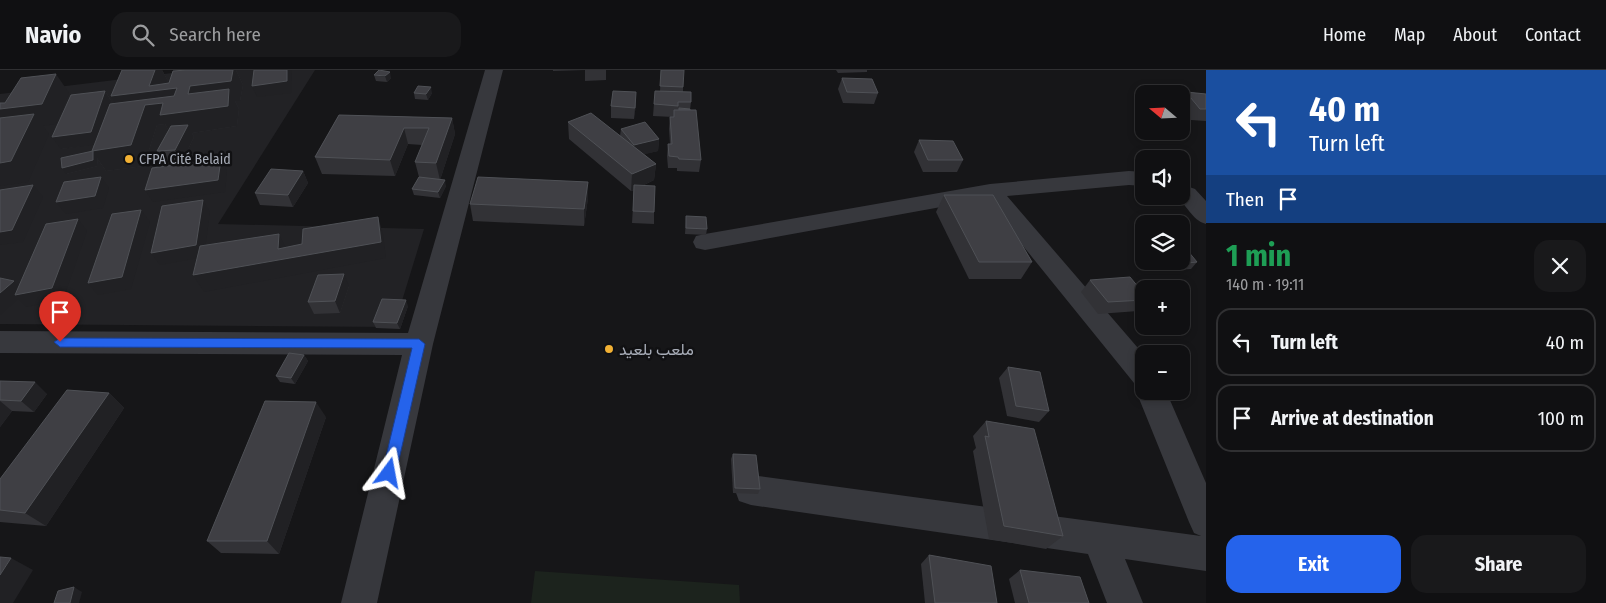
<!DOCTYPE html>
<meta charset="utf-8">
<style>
body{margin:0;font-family:"Fira Sans Condensed",Vazirmatn,sans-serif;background:#19191b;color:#f1f3f6;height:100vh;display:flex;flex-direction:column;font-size:19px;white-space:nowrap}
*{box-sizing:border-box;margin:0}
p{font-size:16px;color:#9c9d9f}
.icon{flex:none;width:28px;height:28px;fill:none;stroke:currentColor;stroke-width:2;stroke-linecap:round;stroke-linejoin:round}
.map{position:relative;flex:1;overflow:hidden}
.sheet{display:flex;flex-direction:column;background:#101012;width:400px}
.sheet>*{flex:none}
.banner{background:#1a4fa0;color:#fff;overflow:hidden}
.needle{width:32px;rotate:289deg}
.tools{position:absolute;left:1135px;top:15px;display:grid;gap:10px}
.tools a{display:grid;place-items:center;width:55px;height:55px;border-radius:10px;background:#101012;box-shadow:0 2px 8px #0003,0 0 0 1px #303032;font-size:25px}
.pin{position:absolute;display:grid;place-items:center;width:42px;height:42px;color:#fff;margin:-51px -21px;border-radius:50% 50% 50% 0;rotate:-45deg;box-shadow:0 0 5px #0007}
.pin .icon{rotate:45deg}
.me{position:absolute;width:55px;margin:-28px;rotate:13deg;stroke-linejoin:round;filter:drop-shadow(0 0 4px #0008)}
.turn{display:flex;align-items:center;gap:18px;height:105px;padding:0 20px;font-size:22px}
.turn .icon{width:65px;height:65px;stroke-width:2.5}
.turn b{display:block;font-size:35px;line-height:42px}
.then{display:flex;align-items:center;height:48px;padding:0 20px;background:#0003;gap:10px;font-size:19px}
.round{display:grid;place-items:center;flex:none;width:52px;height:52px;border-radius:15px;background:#19191b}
.headline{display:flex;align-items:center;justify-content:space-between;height:85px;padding:0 20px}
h1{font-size:30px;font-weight:700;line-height:38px;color:#1e9e55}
.cta{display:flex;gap:10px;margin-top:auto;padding:10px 20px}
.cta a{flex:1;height:58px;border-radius:15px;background:#2563eb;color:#fff;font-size:20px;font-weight:700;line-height:58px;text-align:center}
.cta a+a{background:#19191b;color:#f1f3f6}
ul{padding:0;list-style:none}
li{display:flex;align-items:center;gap:15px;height:68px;margin:0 10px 8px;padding:0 10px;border:2px solid #303032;border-radius:15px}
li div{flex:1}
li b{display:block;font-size:19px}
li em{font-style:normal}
header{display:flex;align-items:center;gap:30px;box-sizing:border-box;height:70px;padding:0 25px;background:#101012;border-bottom:1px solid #303032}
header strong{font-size:24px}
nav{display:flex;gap:28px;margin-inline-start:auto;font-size:18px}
.search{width:350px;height:45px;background:#19191b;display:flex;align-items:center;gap:12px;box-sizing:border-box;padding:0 18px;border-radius:15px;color:#9c9d9f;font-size:19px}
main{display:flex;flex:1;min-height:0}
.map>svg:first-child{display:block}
.built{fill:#222225}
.green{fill:#1c231d}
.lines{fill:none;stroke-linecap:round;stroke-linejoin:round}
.minor{fill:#37383d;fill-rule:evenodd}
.wall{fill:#323236}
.shaded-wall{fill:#212124}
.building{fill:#3f3f44;stroke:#4f5156}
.route{fill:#2563eb;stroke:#184099}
.poi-dot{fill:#f2b134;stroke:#111113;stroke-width:2}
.labels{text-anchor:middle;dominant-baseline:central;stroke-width:5;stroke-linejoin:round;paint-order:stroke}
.far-poi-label{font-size:14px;fill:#a8adb8;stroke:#111113;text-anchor:start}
.poi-label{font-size:16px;fill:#a8adb8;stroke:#111113;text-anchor:start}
</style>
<header>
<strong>Navio</strong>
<div class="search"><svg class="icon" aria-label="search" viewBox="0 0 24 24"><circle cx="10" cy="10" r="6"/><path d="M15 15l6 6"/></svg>Search here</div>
<nav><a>Home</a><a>Map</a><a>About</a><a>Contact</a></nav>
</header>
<main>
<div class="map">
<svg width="1206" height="533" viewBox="0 0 1206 533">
<rect width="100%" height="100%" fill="#161618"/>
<polygon class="built" points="197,0 315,0 218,154 424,159 394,257 0,254 0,24"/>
<polygon class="green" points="535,501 739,515 740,533 531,533"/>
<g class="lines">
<g class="minor">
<polygon points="485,0 503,0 433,274 377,533 341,533 402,285 0,283 0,261 408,263"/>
<polygon points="1129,101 1144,102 1144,116 1129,115 1007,126 1144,285 1144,321 1166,321 1206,413 1206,501 1125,489 1143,533 1107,533 1088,484 751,435 739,431 735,420 739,409 751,405 1201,466 1194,463 1189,452 1136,321 1139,315 1134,313 985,129 705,180 696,178 693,172 696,166 705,164 990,114"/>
<path d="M1181,114L1195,119L1206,131V154C1191,150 1187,133 1174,126H1181Z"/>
</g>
</g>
<g class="wall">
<polygon points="122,0 162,0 168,11 167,13 169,13 187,0 236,0 243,15 240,31 235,31 239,39 237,56 192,63 194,67 182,92 165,93 157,81 169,61 165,54 157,55 144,96 106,101 97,88 98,96 66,104 92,81 94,74 61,79 105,21 112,32 112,33 116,33"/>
<polygon points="553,0 606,0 606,10 585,11 585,0 553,1"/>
<polygon points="661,0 683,17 683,22 691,32 690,40 701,90 699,102 677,101 677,98 668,98 667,86 668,74 670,74 669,59 670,47 673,47 653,46 655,21 660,21"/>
<polygon points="836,0 867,0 867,2 838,3"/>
<polygon points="374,5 391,8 387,12 376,11"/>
<polygon points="842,8 878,23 874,34 843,33 838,19"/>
<polygon points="1186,22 1206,24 1206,51 1191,50 1181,38 1181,29"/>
<polygon points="414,23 432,23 428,30 415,29"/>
<polygon points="636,34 634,49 611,48 611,36"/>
<polygon points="339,45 452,48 455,64 440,110 446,116 440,128 414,125 412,119 419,107 415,92 422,75 408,74 395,106 322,104 315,87"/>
<polygon points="568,52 620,66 621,59 659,69 658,81 644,84 656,94 654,110 644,115 654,142 654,154 632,153 634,120 631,121 569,69"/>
<polygon points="919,70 963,90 957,102 923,102 914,82"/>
<polygon points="303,101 308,113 293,137 260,135 255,123"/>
<polygon points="944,125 1032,192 1021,209 969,209 936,142"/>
<polygon points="588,128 584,156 473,151 470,134"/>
<polygon points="686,146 707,159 706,165 685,164"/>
<polygon points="1154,191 1181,191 1197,192 1191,199 1161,201"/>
<polygon points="1090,210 1144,224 1144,235 1138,241 1098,244 1081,222"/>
<polygon points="349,216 340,243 314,244 308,232"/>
<polygon points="408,236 400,259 376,258 373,252"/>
<polygon points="304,285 308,291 295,314 280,312 276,306"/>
<polygon points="1008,297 1049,341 1039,352 1007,346 999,308"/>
<polygon points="0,311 47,324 34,342 12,341 0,357"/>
<polygon points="109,323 124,338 46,456 0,452 0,409"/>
<polygon points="326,347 279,484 221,483 207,471"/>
<polygon points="986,351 1063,466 1046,479 989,469 973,381 976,378 973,366"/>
<polygon points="733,384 760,419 758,424 733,423 731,389"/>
<polygon points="929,485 997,533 925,533 921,494"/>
<polygon points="1020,500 1089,533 1015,533 1009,509"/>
</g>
<g class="shaded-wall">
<polygon points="155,0 162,0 168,11 165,19 177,18 188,24 190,16 233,0 236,0 243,15 240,31 235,31 239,39 237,56 192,63 194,67 182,92 175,80 171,65 165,54 157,55 144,96 106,101 97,88 98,96 66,104 62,98 92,81 124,46 111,26 149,16"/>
<polygon points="287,0 292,0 291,23 257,27 252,16"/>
<polygon points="390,2 391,8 387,12 385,6"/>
<polygon points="56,4 69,23 56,54 43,56 49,64 28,112 0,116 0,34 3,38"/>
<polygon points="431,17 432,23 428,30 426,24"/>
<polygon points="105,21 112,32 99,74 61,79 52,67"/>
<polygon points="636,22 636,34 634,49 635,38"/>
<polygon points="452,48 455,64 440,110 436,93"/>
<polygon points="404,58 408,74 395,106 390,90"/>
<polygon points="659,69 658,81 634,87 634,75"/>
<polygon points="221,89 227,101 225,122 153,132 145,120"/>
<polygon points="656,94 654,110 631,121 632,104"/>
<polygon points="303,101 308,113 293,137 288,125"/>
<polygon points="101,107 109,118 103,138 66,144 56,132"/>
<polygon points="445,110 446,116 440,128 438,122"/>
<polygon points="588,112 588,128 584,156 584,139"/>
<polygon points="33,115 43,127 23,172 0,175 0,162"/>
<polygon points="203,130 210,142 204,187 160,195 151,183"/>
<polygon points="141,140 150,152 131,219 98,225 88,213"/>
<polygon points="378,147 383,164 386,188 204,222 193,205 278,179 279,164 287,180"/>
<polygon points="78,149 87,161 63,230 26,237 18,229 0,245 0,223 14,211 25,223"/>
<polygon points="344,204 349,216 340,243 335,231"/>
<polygon points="406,230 408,236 400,259 397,253"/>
<polygon points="304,285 308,291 295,314 291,308"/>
<polygon points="35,312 47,324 34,342 21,331"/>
<polygon points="109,323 124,338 46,456 25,443"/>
<polygon points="0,331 12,341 0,357"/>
<polygon points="316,332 326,347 279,484 267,471"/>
<polygon points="11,488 33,500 13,533 0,533 0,505"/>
<polygon points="74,517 82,522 79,533 70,533"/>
</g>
<g class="building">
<polygon points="122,0 155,0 149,16 169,13 173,1 187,0 233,0 231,11 190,16 188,24 229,19 228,36 160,45 163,33 145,35 131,75 92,81 110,34 174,26 177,18 111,26"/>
<polygon points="254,0 287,0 287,11 252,16"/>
<polygon points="379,0 390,2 385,6 374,5"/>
<polygon points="661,0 684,0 683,17 660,16"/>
<polygon points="56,4 42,34 0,39 0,33 5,33 21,8"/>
<polygon points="842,8 872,9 878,23 847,22"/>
<polygon points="418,16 431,17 426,24 414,23"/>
<polygon points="105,21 91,62 52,67 71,25"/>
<polygon points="613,21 636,22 635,38 611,36"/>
<polygon points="655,21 691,22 691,32 678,32 678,36 654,34"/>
<polygon points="1186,22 1206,24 1206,39 1200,39"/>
<polygon points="679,38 690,39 690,40 679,40"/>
<polygon points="674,40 696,40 701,90 679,89 678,87 669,86 668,74 672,74 670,47 674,47"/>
<polygon points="591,43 656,94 632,104 568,52"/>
<polygon points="34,44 11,91 0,93 0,48"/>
<polygon points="339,45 452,48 436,93 415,92 429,58 404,58 390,90 315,87"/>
<polygon points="645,52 659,69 634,75 621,59"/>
<polygon points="188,55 175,80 157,81 171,56"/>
<polygon points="919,70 953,71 963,90 928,90"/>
<polygon points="93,81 93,90 62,98 61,88"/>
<polygon points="221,89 218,110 145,120 152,98"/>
<polygon points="271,99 303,101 288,125 255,123"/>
<polygon points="101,107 95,126 56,132 64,112"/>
<polygon points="419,107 445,110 438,122 412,119"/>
<polygon points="478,107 588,112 584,139 470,134"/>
<polygon points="33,115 12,160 0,162 0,120"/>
<polygon points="634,115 655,116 654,142 633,141"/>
<polygon points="944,125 993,125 1032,192 979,192"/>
<polygon points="203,130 196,175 151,183 162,136"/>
<polygon points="141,140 122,207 88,213 112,144"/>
<polygon points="686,146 706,147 707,159 686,158"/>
<polygon points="378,147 381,172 193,205 200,176 279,164 278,179 302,174 303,159"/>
<polygon points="78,149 52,218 15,225 46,154"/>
<polygon points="1181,175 1183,175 1197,192 1167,195 1164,191 1181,191"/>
<polygon points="344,204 335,231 308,232 318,205"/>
<polygon points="1130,207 1144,224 1144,230 1108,232 1090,210"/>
<polygon points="0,208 14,211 0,223"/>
<polygon points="382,229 406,230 397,253 373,252"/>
<polygon points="289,283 304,285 291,308 276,306"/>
<polygon points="1008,297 1040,302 1049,341 1016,336"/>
<polygon points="0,311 35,312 21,331 0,330"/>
<polygon points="67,320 109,323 25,443 0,440 0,409"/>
<polygon points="265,331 316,332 267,471 207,471"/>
<polygon points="986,351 1034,359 1063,466 1004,456 985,366 989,367"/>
<polygon points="733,384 756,385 760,419 735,418"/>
<polygon points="929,485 991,496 997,533 935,533"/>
<polygon points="0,487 11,488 0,505"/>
<polygon points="1020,500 1080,507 1089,533 1029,533"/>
<polygon points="74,517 70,533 54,533 58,521"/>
</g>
<polygon class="route" points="60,268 419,269 425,274 396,403 394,408 389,409 384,408 382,403 412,278 60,277 54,272"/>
<g class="poi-dot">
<circle cx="129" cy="89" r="5"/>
<circle cx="609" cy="279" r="5"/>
</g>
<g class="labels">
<g class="far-poi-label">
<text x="139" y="89">CFPA Cité Belaid</text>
</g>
<g class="poi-label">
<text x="619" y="279">ملعب بلعيد</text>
</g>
</g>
</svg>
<div class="tools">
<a><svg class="needle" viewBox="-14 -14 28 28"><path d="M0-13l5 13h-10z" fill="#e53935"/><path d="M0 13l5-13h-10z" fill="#9c9d9f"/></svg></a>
<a><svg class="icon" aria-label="sound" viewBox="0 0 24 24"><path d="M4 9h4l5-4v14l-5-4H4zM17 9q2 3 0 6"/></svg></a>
<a><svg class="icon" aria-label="layers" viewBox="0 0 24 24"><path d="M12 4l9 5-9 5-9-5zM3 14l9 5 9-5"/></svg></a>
<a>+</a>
<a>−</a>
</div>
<div class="pin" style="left:60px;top:272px;background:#d93025"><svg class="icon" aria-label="arrive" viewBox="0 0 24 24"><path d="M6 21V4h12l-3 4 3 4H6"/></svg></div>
<svg class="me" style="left:389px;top:403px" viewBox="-20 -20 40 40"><path d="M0-17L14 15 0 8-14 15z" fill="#2563eb" stroke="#fff" stroke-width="4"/></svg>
</div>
<section class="sheet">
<div class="banner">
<div class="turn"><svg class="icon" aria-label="left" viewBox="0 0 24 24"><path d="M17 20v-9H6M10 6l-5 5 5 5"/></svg><div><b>40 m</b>Turn left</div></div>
<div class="then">Then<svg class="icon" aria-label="arrive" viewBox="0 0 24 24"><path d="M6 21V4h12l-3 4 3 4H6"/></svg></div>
</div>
<div class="headline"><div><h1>1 min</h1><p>140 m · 19:11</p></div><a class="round"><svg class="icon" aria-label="close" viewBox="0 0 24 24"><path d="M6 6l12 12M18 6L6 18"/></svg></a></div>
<ul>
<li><svg class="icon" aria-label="left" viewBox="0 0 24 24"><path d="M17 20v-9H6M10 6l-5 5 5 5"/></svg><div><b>Turn left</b></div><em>40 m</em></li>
<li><svg class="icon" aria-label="arrive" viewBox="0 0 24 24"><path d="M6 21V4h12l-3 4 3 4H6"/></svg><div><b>Arrive at destination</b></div><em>100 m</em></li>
</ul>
<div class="cta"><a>Exit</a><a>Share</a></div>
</section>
</main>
